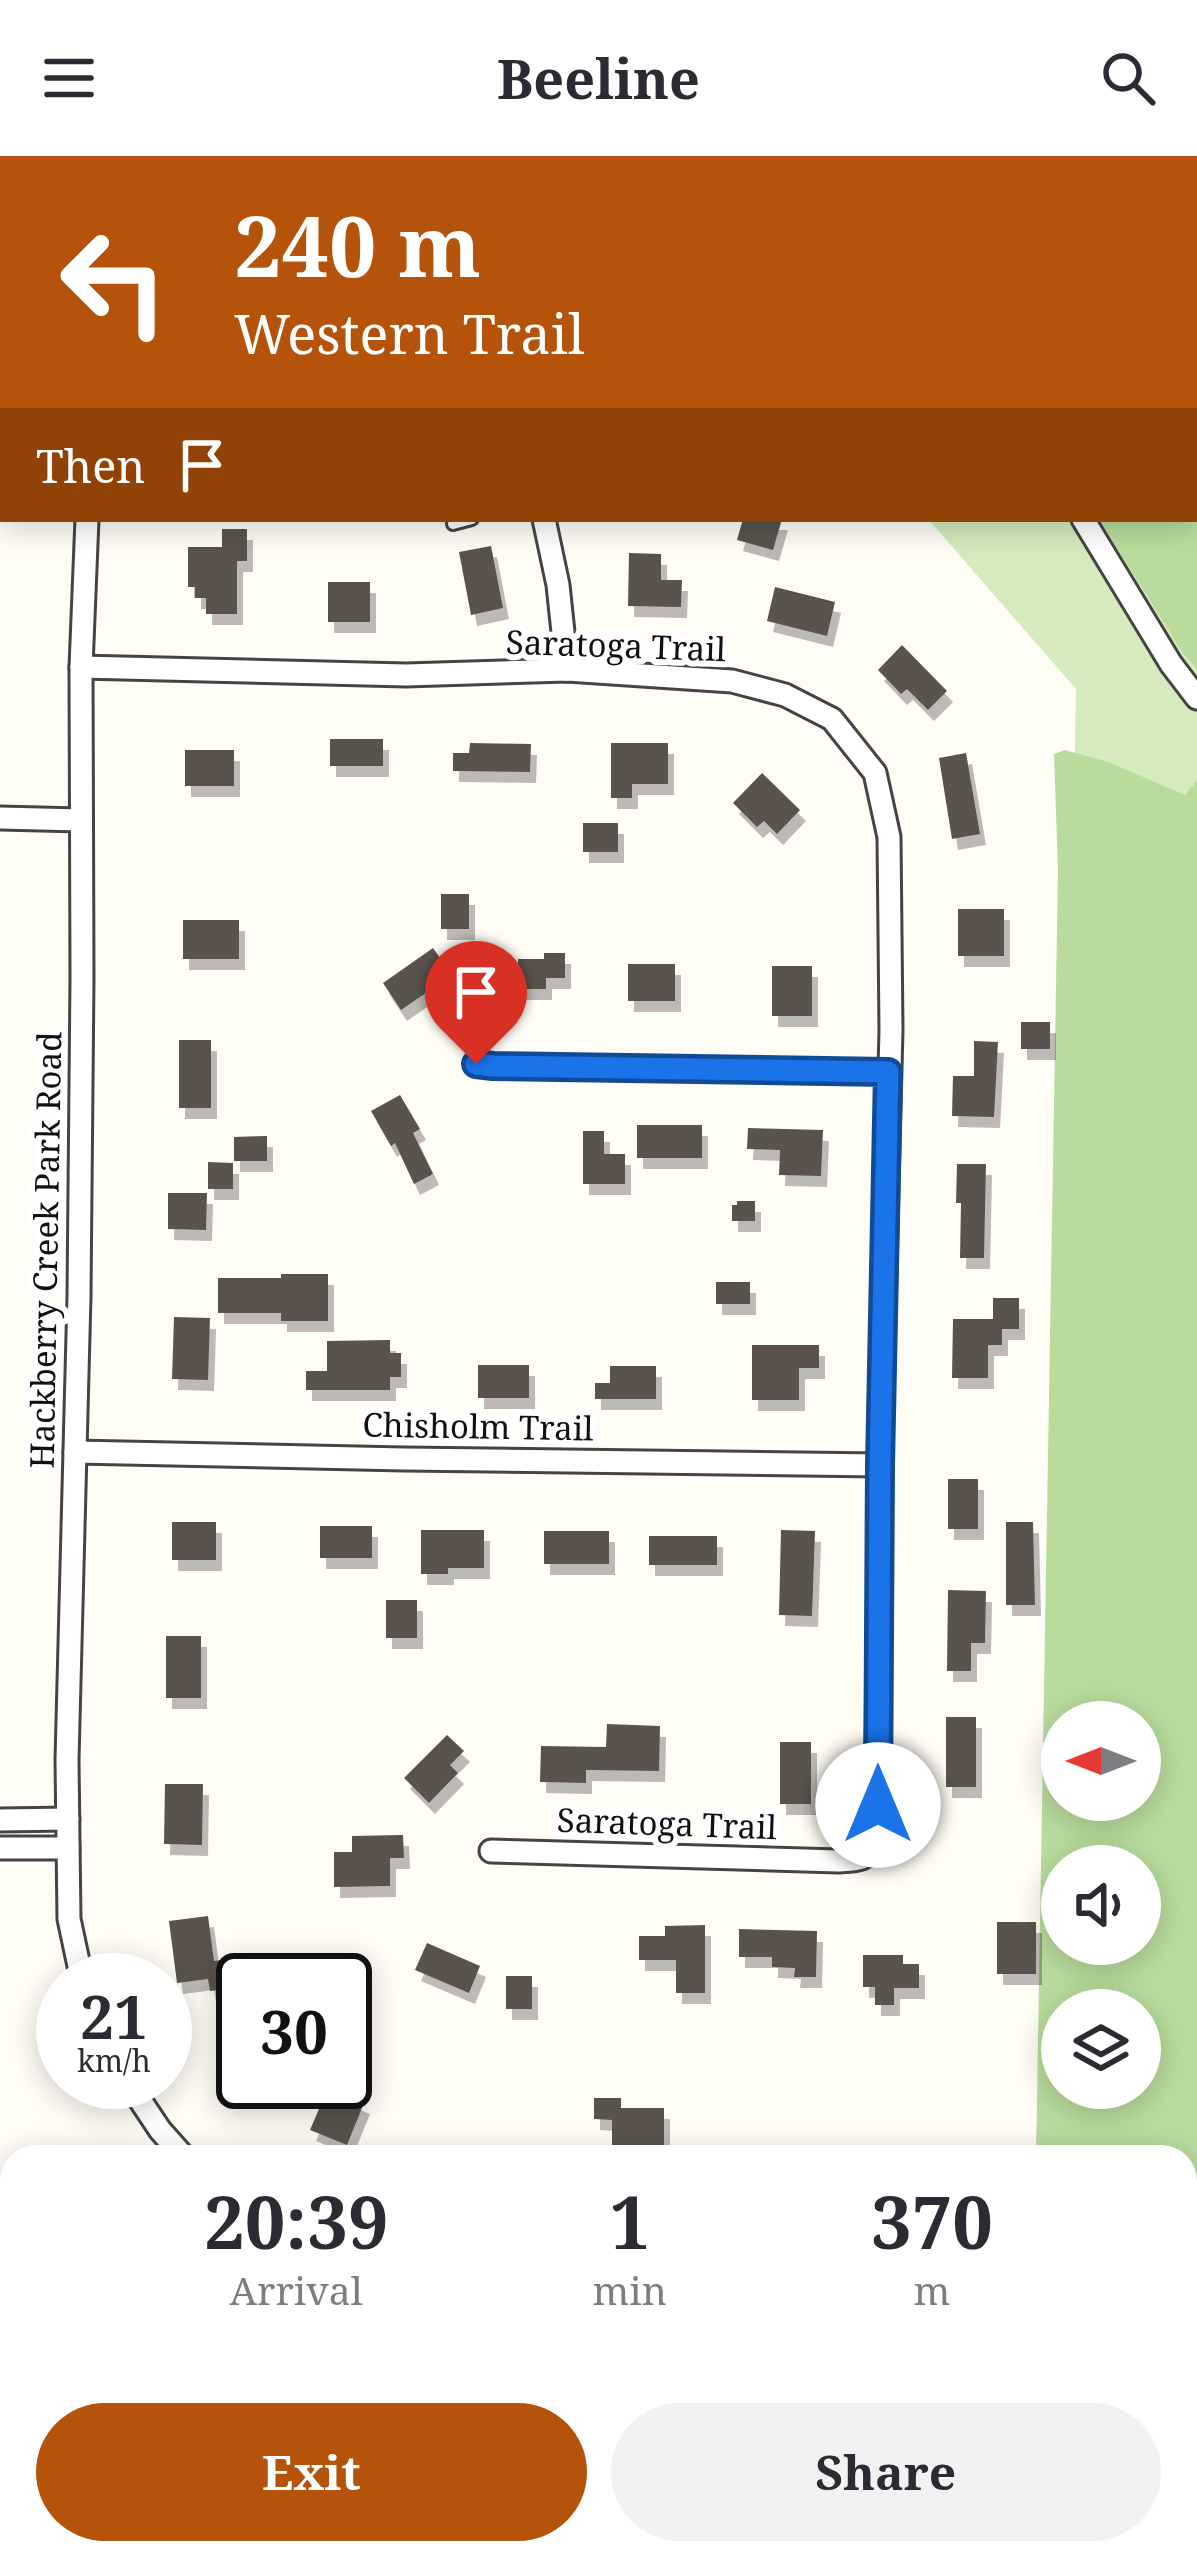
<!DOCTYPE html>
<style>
body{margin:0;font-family:"Noto Serif",serif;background:#f2f2f3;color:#2b2b33;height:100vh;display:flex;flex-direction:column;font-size:45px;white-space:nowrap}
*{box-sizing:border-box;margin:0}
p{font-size:39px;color:#7c7c81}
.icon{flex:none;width:66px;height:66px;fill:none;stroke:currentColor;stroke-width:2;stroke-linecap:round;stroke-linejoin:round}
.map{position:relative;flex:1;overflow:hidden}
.side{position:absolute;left:0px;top:1989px;width:1197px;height:420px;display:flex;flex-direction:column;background:#fff;border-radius:36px 36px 0 0;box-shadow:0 6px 30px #0003}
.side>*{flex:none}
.banner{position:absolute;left:0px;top:0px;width:1197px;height:366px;box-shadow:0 6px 30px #0003;background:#b45309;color:#fff;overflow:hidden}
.needle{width:78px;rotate:270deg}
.buttons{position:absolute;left:1041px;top:1545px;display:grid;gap:24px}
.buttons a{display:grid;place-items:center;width:120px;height:120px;border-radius:50%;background:#fff;box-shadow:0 6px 30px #0003;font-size:60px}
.speed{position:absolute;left:36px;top:1797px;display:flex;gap:24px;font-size:60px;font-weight:700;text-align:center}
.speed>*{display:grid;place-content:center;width:156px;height:156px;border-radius:50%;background:#fff;box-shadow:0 6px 30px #0003;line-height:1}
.speed small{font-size:30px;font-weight:400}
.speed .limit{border:6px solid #111;border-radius:18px;background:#fff;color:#111}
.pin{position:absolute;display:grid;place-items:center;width:102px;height:102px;color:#fff;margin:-123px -51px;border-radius:50% 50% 50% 0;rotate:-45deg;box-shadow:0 0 12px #0007}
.pin .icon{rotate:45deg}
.me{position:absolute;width:132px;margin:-66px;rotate:0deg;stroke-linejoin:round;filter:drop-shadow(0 0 9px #0008)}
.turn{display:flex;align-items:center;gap:42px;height:252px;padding:0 36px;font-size:54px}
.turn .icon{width:156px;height:156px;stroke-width:2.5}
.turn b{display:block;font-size:84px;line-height:102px}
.then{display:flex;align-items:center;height:114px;padding:0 36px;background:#0003;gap:24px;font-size:45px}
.eta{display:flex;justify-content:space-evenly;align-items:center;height:204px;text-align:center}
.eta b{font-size:72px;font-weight:700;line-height:84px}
.primary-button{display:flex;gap:24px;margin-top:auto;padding:24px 36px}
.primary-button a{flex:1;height:138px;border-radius:72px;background:#b45309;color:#fff;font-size:48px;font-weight:700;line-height:138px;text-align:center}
.primary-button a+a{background:#f2f2f3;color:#2b2b33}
header{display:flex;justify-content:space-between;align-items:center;height:156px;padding:0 36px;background:#fff;font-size:54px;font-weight:700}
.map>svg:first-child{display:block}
.green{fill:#d5ebbd;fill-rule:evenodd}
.forest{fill:#b9dc9c;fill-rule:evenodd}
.building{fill:#5a524d;filter:url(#shadow)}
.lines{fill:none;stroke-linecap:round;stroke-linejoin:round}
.service-casing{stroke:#444;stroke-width:16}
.minor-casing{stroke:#444;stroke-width:27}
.service{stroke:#fff;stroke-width:10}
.minor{stroke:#fff;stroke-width:21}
.route-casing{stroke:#114b97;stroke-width:30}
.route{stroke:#1a73e8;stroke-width:21}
.labels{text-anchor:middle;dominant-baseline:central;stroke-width:12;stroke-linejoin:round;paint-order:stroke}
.street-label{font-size:33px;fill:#111;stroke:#fff}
</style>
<header><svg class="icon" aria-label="menu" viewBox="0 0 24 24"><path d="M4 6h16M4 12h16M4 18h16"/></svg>Beeline<svg class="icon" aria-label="search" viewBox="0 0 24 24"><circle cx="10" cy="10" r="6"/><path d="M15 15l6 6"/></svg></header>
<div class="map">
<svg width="1197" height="2409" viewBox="0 0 1197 2409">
<defs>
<filter id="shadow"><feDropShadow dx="6" dy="11" stdDeviation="0" flood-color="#0004"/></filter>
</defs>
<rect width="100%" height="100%" fill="#fffdf5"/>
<path class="green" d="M612,0H1197V2409H1043V2397H1185V2001H1050L1076,533L928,363H1194V3H614ZM1062,1566H1140V1644H1062ZM1062,1710H1140V1788H1062ZM1062,1854H1140V1932H1062Z"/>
<g class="forest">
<polygon points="935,0 1197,0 1197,513 1184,499 1099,363 1194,363 1194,3 935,3"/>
<path d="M1065,594L1108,606L1185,639L1197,624V2032H1185V2001H1036L1058,714L1054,598ZM1062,1566H1140V1644H1062ZM1062,1710H1140V1788H1062ZM1062,1854H1140V1932H1062Z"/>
</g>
<g class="building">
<polygon points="743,363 782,363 773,394 737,384"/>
<polygon points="222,373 247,373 247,405 237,405 237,458 206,458 206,442 195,442 195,431 188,431 188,391 222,391"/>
<polygon points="491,390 503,452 471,459 459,396"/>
<polygon points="629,397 661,398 661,424 682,424 681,451 628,450"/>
<rect x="328" y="426" width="42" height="40"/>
<polygon points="775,431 835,446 827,480 767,465"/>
<polygon points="902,489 947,535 928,554 907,533 901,538 878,514"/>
<rect x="330" y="583" width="53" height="27"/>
<polygon points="470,587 531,588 530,616 453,615 453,597 469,597"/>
<polygon points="611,587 668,587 668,628 632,628 632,642 611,642"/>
<rect x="185" y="594" width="49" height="36"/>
<polygon points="966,597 980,678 952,683 939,602"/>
<polygon points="762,617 800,654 777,678 764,665 757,671 733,647"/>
<rect x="583" y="667" width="35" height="29"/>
<rect x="441" y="738" width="28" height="35"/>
<rect x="958" y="753" width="46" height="47"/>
<rect x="183" y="764" width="56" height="39"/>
<polygon points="433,792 452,819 401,854 383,827"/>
<polygon points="544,797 565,797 565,822 546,822 546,833 518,833 518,803 544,803"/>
<rect x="628" y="808" width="47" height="37"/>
<rect x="772" y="810" width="40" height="50"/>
<rect x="1021" y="866" width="29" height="27"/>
<rect x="179" y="884" width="32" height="68"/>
<polygon points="974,885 998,886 994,961 952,960 953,920 974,920"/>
<polygon points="400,939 420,973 413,977 433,1018 414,1028 395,987 391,990 371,955"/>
<rect x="637" y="969" width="65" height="33"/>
<polygon points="748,972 823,974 821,1020 779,1019 780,994 747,993"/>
<polygon points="583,975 604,975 604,998 625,998 625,1028 583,1028"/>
<polygon points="267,980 267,1005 234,1005 234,981"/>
<polygon points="208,1006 233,1007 233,1033 208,1033"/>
<polygon points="957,1008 986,1008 984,1102 960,1102 961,1047 956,1047"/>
<polygon points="168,1037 207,1037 206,1074 168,1073"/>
<polygon points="737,1045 755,1045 755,1065 732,1065 732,1049 737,1049"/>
<polygon points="281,1118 328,1118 328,1165 281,1165 281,1157 218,1157 218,1122 281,1122"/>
<rect x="716" y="1126" width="34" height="22"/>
<polygon points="993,1142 1019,1142 1019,1173 1002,1173 1002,1189 988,1189 988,1222 952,1222 953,1163 993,1163"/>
<polygon points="174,1161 210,1162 208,1224 172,1223"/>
<polygon points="390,1184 390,1197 401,1197 401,1221 390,1221 390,1234 306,1234 306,1215 327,1215 327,1185"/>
<polygon points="752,1189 819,1189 819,1212 799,1212 799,1244 752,1244"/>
<rect x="478" y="1209" width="51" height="33"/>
<polygon points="610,1210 656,1210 656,1243 595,1243 595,1227 610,1227"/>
<rect x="948" y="1323" width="30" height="50"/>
<rect x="172" y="1366" width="44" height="38"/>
<polygon points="1006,1366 1033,1366 1035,1449 1006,1449"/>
<rect x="320" y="1370" width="52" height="32"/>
<polygon points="421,1374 484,1374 484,1412 448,1412 448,1418 421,1418"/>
<polygon points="781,1374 815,1375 812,1460 779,1459"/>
<rect x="544" y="1375" width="65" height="33"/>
<rect x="649" y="1380" width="68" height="29"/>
<polygon points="948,1434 986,1435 985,1487 971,1487 971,1515 947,1515"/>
<rect x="386" y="1444" width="31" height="38"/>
<rect x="166" y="1480" width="35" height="62"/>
<rect x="946" y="1561" width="30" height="70"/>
<polygon points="607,1568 660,1570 659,1615 586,1614 586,1627 540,1626 541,1590 606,1591"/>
<polygon points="447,1579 464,1595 450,1609 458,1617 429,1647 404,1622"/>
<rect x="780" y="1586" width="31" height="62"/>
<polygon points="165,1628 203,1628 202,1689 164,1688"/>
<polygon points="403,1679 404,1702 390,1702 390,1730 334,1731 334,1696 352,1696 352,1680"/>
<polygon points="208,1760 214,1805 272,1797 275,1824 243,1824 243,1831 210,1835 208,1823 177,1827 169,1765"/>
<rect x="997" y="1766" width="39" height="52"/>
<polygon points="705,1769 705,1837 676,1837 676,1804 639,1804 639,1780 665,1780 665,1770"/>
<polygon points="739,1773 817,1775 816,1821 794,1821 795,1812 772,1811 772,1801 739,1801"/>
<polygon points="427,1787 480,1810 469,1837 415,1814"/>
<polygon points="863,1799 903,1799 903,1808 919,1808 919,1832 894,1832 894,1849 875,1849 875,1831 863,1831"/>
<rect x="506" y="1820" width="26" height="33"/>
<polygon points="328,1932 364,1947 347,1989 310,1974"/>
<polygon points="594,1942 621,1942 621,1952 664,1952 664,2001 641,2001 641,1993 612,1993 612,1964 594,1963"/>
</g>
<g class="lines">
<defs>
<polyline id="service" points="453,368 472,363"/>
<g id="minor">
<polyline points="94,0 94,3"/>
<polyline points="923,0 923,3"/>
<polyline points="544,363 558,429 567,514"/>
<polyline points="1083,363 1171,508 1197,542"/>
<path d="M81,511L406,519L567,514L732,525L785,539L832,563L875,617L889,681L891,874L880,1309L876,1688C868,1705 855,1704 838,1705L491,1695"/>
<polyline points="0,662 81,664"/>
<polyline points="476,908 493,910 888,916"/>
<polyline points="75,1296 404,1303 880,1309"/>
<polyline points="0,1664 68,1663"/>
<polyline points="0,1692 68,1692"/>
<polyline points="82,1824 69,1763 67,1604 79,1140 82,822 81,511 87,363"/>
<polyline points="128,1926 160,1974 184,2001"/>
<polyline points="1185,2107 1197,2097"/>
<polyline points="0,2202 12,2190"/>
<polyline points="653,2397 653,2409"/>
<polyline points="914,2397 914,2409"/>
<polyline points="137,2409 137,2397"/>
<polyline points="395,2409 395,2397"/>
</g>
</defs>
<use href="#service" class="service-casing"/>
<use href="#minor" class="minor-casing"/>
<use href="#service" class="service"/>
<use href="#minor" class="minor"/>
</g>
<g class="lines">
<defs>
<polyline id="route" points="476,908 493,910 888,916 880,1309 878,1649"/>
</defs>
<use href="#route" class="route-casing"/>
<use href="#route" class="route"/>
</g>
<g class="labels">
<g class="street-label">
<text transform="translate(616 489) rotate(2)">Saratoga Trail</text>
<text transform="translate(45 1094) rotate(-89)">Hackberry Creek Park Road</text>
<text transform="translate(478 1270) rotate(1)">Chisholm Trail</text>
<text transform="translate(667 1667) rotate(2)">Saratoga Trail</text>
</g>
</g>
</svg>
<div class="buttons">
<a><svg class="needle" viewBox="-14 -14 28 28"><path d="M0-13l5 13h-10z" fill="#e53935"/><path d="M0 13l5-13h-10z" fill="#7c7c81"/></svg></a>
<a><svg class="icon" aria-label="sound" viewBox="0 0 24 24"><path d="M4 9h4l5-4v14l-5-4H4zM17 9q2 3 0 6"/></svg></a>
<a><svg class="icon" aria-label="layers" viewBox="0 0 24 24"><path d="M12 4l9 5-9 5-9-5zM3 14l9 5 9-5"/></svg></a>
</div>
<div class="speed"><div>21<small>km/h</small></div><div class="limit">30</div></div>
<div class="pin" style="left:476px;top:908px;background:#d93025"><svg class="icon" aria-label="arrive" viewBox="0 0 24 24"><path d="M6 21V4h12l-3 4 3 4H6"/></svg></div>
<svg class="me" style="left:878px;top:1649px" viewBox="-20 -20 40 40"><circle r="19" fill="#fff"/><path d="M0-13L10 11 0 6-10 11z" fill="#1a73e8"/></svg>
<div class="banner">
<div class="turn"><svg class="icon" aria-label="left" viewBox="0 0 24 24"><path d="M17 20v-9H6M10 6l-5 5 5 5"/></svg><div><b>240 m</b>Western Trail</div></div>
<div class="then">Then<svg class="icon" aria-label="arrive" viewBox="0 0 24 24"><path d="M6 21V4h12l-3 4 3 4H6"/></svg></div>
</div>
<section class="side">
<div class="eta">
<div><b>20:39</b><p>Arrival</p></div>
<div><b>1</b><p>min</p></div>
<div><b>370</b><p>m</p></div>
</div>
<div class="primary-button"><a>Exit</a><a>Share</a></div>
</section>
</div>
